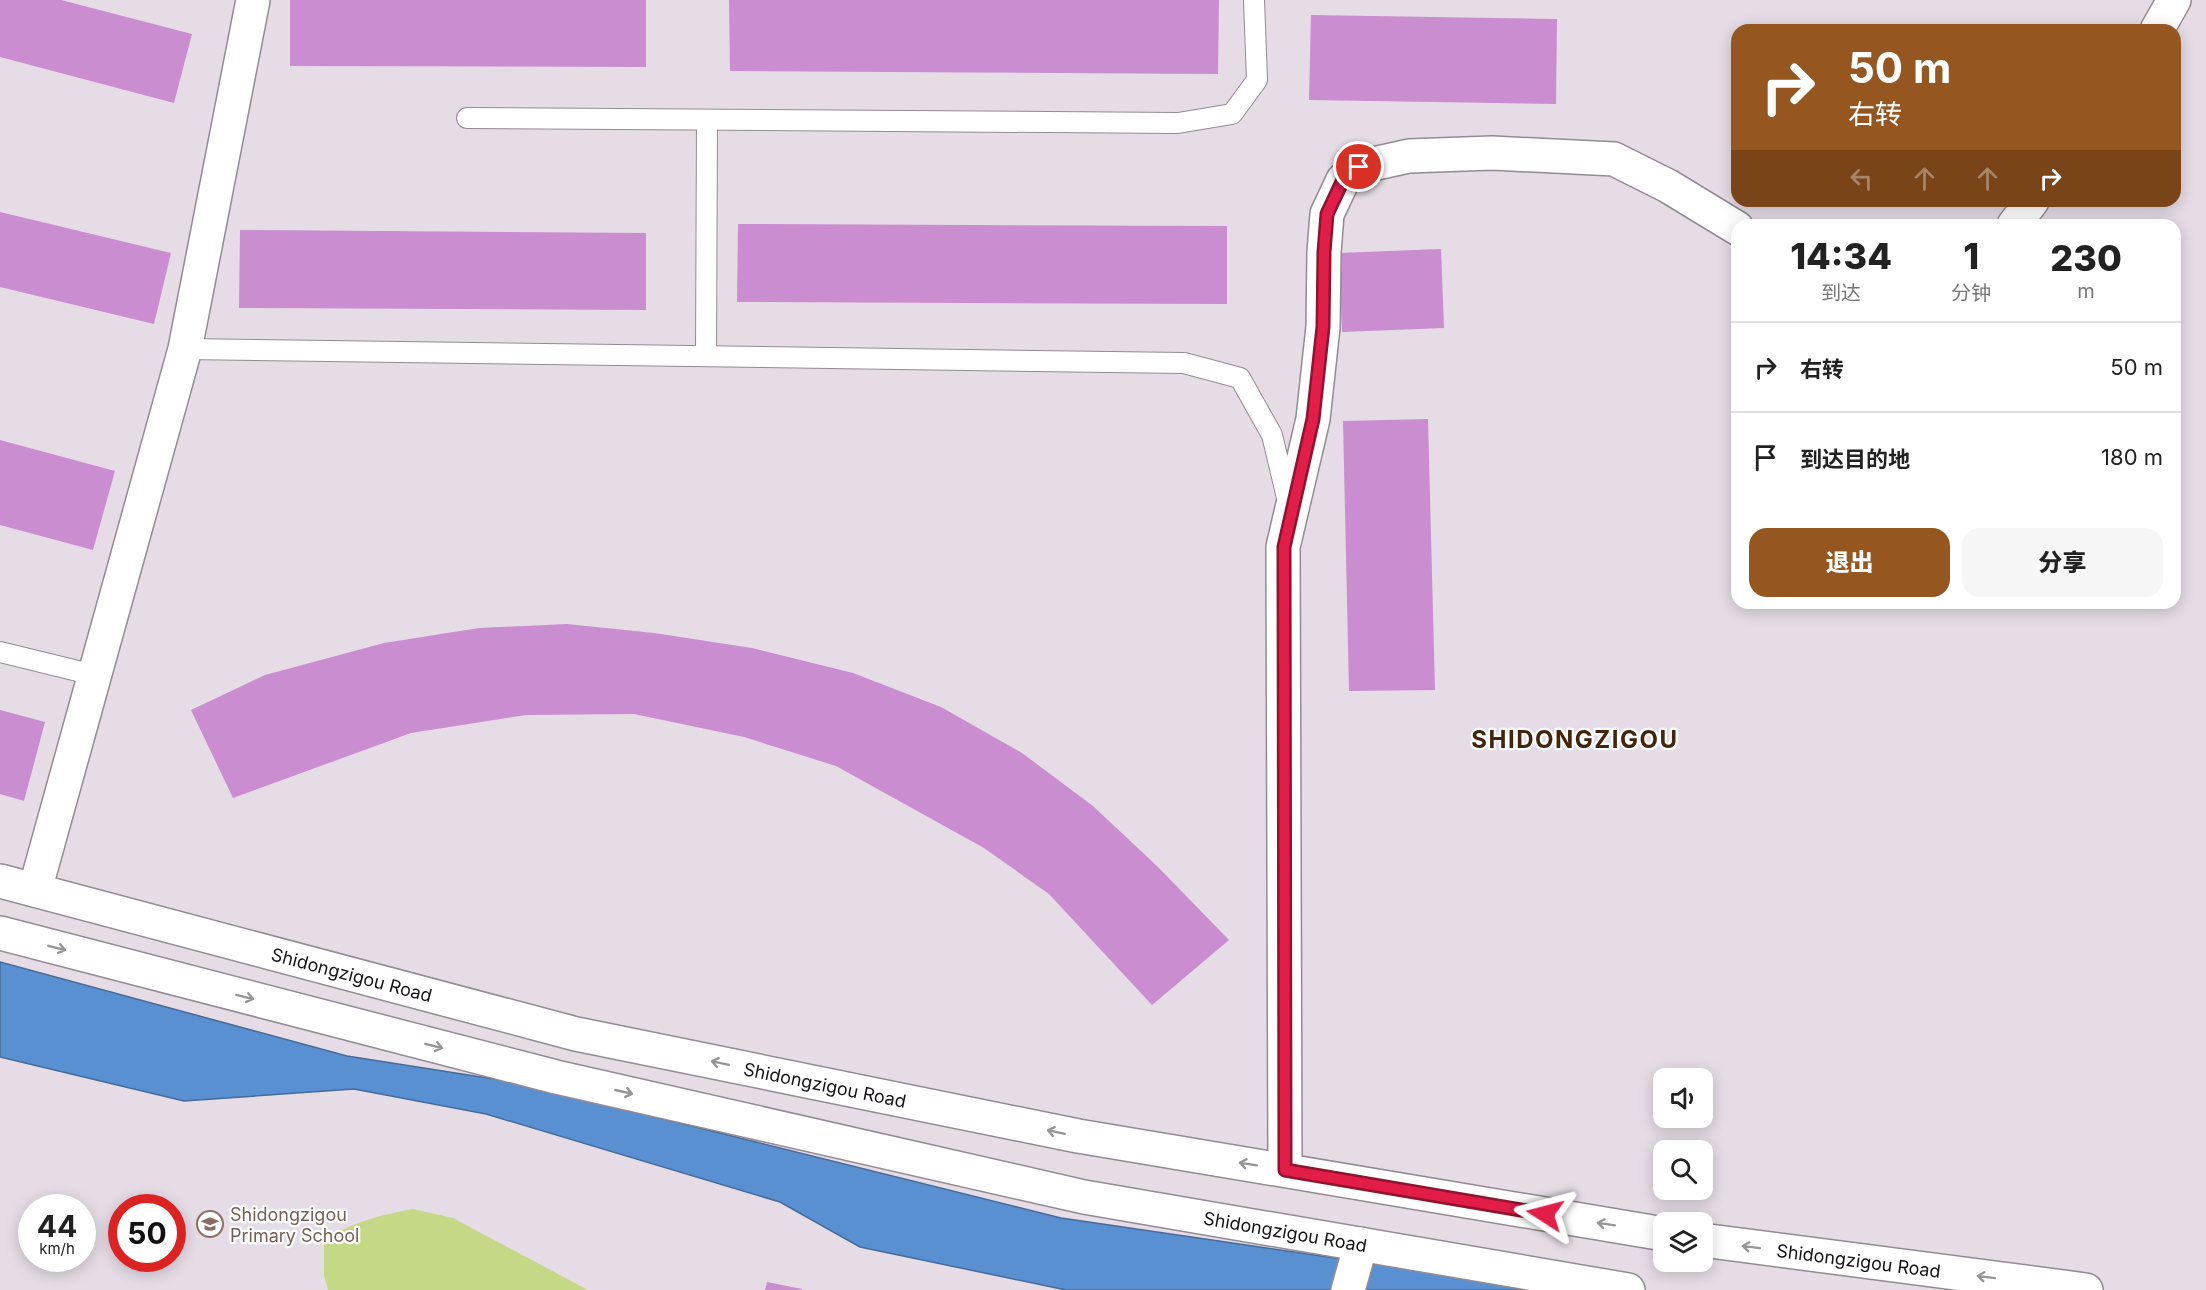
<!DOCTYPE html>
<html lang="zh">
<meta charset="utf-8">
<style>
body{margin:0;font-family:Inter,"Noto Sans SC",sans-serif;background:#f6f6f6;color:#222;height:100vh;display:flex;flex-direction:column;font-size:22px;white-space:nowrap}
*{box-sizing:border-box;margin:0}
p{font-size:20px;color:#767676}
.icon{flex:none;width:33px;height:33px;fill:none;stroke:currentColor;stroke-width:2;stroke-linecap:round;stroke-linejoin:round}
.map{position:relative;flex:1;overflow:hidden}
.drawer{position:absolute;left:1731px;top:219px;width:450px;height:390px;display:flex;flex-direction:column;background:#fff;border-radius:18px;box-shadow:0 3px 15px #0003}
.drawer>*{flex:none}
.guide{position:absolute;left:1731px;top:24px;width:450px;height:183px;border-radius:18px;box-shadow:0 3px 15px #0003;background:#96561f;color:#fff;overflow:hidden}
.controls{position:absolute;left:1653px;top:1068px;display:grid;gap:12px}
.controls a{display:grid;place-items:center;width:60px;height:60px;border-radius:12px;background:#fff;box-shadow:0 3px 15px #0003;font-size:30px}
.speed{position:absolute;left:18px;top:1194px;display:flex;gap:12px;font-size:30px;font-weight:700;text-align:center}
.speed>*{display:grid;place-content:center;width:78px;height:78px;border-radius:50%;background:#fff;box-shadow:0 3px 15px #0003;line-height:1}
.speed small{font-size:15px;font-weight:400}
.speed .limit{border:9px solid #d22;background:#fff;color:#111}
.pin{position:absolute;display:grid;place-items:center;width:51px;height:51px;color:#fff;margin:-26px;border:3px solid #fff;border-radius:50%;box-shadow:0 2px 6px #0007}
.me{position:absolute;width:66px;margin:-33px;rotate:279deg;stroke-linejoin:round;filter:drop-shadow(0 0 4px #0008)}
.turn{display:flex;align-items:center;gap:21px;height:126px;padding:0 18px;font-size:27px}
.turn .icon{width:78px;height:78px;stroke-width:2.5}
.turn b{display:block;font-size:42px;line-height:51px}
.lanes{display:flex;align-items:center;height:57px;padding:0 18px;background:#0003;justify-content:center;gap:30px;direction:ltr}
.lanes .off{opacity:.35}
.eta{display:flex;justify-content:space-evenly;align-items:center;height:102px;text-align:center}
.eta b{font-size:36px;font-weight:800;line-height:42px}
.action{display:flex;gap:12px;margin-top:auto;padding:12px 18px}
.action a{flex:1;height:69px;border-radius:18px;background:#96561f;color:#fff;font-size:24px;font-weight:800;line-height:69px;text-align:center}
.action a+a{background:#f6f6f6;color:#222}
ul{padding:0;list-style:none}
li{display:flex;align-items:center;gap:18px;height:90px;padding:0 18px;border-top:2px solid #e0e0e0}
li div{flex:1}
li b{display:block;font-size:22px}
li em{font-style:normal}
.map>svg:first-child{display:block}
.green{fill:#c5d886}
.water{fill:#5990d1;stroke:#456b99;stroke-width:1.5}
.building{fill:#c98dd0}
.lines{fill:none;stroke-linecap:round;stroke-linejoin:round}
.service-casing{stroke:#938b94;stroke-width:22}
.minor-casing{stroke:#938b94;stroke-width:36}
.secondary-casing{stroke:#938b94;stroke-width:36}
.service{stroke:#fff;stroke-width:20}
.minor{stroke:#fff;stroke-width:33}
.secondary{stroke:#fff;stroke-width:33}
.oneway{stroke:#979597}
.route-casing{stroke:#92132f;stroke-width:15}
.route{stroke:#e11d48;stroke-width:10}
.labels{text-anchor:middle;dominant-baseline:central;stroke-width:4.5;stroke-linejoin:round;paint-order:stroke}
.street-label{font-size:18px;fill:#171417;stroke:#fff}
.education-label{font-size:18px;fill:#785e54;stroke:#fff;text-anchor:start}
.district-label{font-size:24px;font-weight:bold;letter-spacing:1.5px;fill:#44250b;stroke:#fff}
</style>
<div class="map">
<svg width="2206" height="1290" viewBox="0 0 2206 1290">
<rect width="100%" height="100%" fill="#e5dce6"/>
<path class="green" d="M413,1209L453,1218L588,1290H328L324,1276V1240C352,1222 381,1215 413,1209Z"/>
<polygon class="water" points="0,962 347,1056 519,1083 1061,1218 1554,1290 1066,1290 860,1247 780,1202 486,1114 354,1089 184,1101 0,1057"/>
<g class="building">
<polygon points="0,0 61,0 192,34 174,103 0,57"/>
<polygon points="290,0 646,0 646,67 290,66"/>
<polygon points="729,0 1219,0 1218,74 730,71"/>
<polygon points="1311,15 1557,19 1556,104 1309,100"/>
<polygon points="0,212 171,253 154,324 0,287"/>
<polygon points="738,224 1227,226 1227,304 737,302"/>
<polygon points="240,230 646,233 646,310 239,308"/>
<polygon points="1441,249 1444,328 1342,332 1339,253"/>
<polygon points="1428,419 1435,690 1349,691 1343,421"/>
<polygon points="0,440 115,471 93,550 0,525"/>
<polygon points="567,624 654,633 752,648 853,673 941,707 1022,753 1093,806 1158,867 1229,940 1152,1005 1049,894 984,848 836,766 744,737 634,714 526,715 411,733 233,798 191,710 265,675 384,643 479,628"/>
<polygon points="0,710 45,722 24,801 0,794"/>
<polygon points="767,1282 802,1289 802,1290 765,1290"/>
</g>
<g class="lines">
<defs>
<g id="service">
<polyline points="467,118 1178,123 1232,114 1257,80 1254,0"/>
<polyline points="185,349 1184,363 1240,378 1272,435 1288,502"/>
<polyline points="706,356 707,120"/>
<polyline points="0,652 94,675"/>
</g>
<g id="minor">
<polyline points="2157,30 2174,0"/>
<polyline points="2014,225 2032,201"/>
<polyline points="35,890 185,349 253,0"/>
<polyline points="1285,1170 1283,547 1313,419 1323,327 1324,252 1327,214 1343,180 1359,167 1409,156 1492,153 1614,159 1668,186 1737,228"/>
<polyline points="1348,1290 1361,1244"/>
</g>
<g id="secondary">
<path id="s1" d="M0,881L576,1034L1078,1136L1664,1234"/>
<path id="s2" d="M0,933L556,1077L1084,1197L1628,1290"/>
<path id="s3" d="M1702,1240L2086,1290"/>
</g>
</defs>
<use href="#service" class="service-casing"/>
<use href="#minor" class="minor-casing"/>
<use href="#secondary" class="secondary-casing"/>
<use href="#service" class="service"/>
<use href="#minor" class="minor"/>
<use href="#secondary" class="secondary"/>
</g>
<defs><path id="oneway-shaft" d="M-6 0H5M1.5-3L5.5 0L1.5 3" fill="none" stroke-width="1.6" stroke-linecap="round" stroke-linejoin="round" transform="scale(1.5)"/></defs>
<g class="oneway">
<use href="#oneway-shaft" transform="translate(57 948) rotate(14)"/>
<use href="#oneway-shaft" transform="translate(245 997) rotate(14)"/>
<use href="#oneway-shaft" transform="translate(434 1046) rotate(14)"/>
<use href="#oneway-shaft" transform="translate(720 1063) rotate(-168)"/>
<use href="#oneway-shaft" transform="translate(624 1092) rotate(13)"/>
<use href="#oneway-shaft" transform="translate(1056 1132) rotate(-168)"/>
<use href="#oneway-shaft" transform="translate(1248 1164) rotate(-171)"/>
<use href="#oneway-shaft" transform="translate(1606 1224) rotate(-171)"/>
<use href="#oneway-shaft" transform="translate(1751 1247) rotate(-173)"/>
<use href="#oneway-shaft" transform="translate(1986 1277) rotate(-173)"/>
</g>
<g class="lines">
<defs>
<polyline id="route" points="1359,167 1343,180 1327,214 1324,252 1323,327 1313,419 1284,547 1285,1170 1545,1214"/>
</defs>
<use href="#route" class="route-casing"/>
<use href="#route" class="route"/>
</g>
<defs>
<symbol id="school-ring" viewBox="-11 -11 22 22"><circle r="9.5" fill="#fff" stroke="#8d6e63" stroke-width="1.5"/><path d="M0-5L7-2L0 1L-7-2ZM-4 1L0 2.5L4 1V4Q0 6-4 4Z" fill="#8d6e63"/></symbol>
</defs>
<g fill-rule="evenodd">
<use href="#school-ring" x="195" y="1209" width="30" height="30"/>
</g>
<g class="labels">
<g class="street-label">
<text stroke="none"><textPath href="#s1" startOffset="364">Shidongzigou Road</textPath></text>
<text stroke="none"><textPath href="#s1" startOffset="850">Shidongzigou Road</textPath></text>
<text stroke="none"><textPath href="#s2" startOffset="1320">Shidongzigou Road</textPath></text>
<text stroke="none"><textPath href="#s3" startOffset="158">Shidongzigou Road</textPath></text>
</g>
<g class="education-label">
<text x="230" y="1214">Shidongzigou<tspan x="230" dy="21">Primary School</tspan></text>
</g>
<g class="district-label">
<text x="1575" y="739">SHIDONGZIGOU</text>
</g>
</g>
</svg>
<div class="controls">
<a><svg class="icon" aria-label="sound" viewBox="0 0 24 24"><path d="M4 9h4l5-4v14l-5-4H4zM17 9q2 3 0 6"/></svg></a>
<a><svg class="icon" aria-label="search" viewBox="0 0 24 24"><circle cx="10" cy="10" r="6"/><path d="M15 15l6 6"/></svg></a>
<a><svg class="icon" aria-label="layers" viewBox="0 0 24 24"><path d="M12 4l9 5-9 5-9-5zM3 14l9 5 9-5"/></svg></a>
</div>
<div class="speed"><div>44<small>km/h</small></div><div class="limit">50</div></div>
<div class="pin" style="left:1359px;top:167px;background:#d93025"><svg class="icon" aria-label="arrive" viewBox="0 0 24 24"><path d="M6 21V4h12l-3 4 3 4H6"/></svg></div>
<svg class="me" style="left:1545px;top:1214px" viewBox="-20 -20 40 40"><path d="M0-17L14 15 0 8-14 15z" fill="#e11d48" stroke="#fff" stroke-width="4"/></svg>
<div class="guide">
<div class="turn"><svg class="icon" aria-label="right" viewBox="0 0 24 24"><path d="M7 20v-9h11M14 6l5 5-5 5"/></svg><div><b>50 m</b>右转</div></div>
<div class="lanes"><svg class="icon off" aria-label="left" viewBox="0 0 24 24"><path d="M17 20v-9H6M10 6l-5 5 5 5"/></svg><svg class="icon off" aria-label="ahead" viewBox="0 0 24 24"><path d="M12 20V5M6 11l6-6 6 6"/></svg><svg class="icon off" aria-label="ahead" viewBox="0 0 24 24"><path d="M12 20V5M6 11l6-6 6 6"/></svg><svg class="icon" aria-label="right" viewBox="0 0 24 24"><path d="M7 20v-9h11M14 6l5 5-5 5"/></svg></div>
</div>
<section class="drawer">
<div class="eta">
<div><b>14:34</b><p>到达</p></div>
<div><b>1</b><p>分钟</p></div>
<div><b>230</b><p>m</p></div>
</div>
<ul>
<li><svg class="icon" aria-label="right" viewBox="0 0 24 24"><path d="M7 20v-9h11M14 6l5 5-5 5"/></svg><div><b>右转</b></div><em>50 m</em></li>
<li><svg class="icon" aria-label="arrive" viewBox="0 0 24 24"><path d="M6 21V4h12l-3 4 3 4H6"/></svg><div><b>到达目的地</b></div><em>180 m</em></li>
</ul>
<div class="action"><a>退出</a><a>分享</a></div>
</section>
</div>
